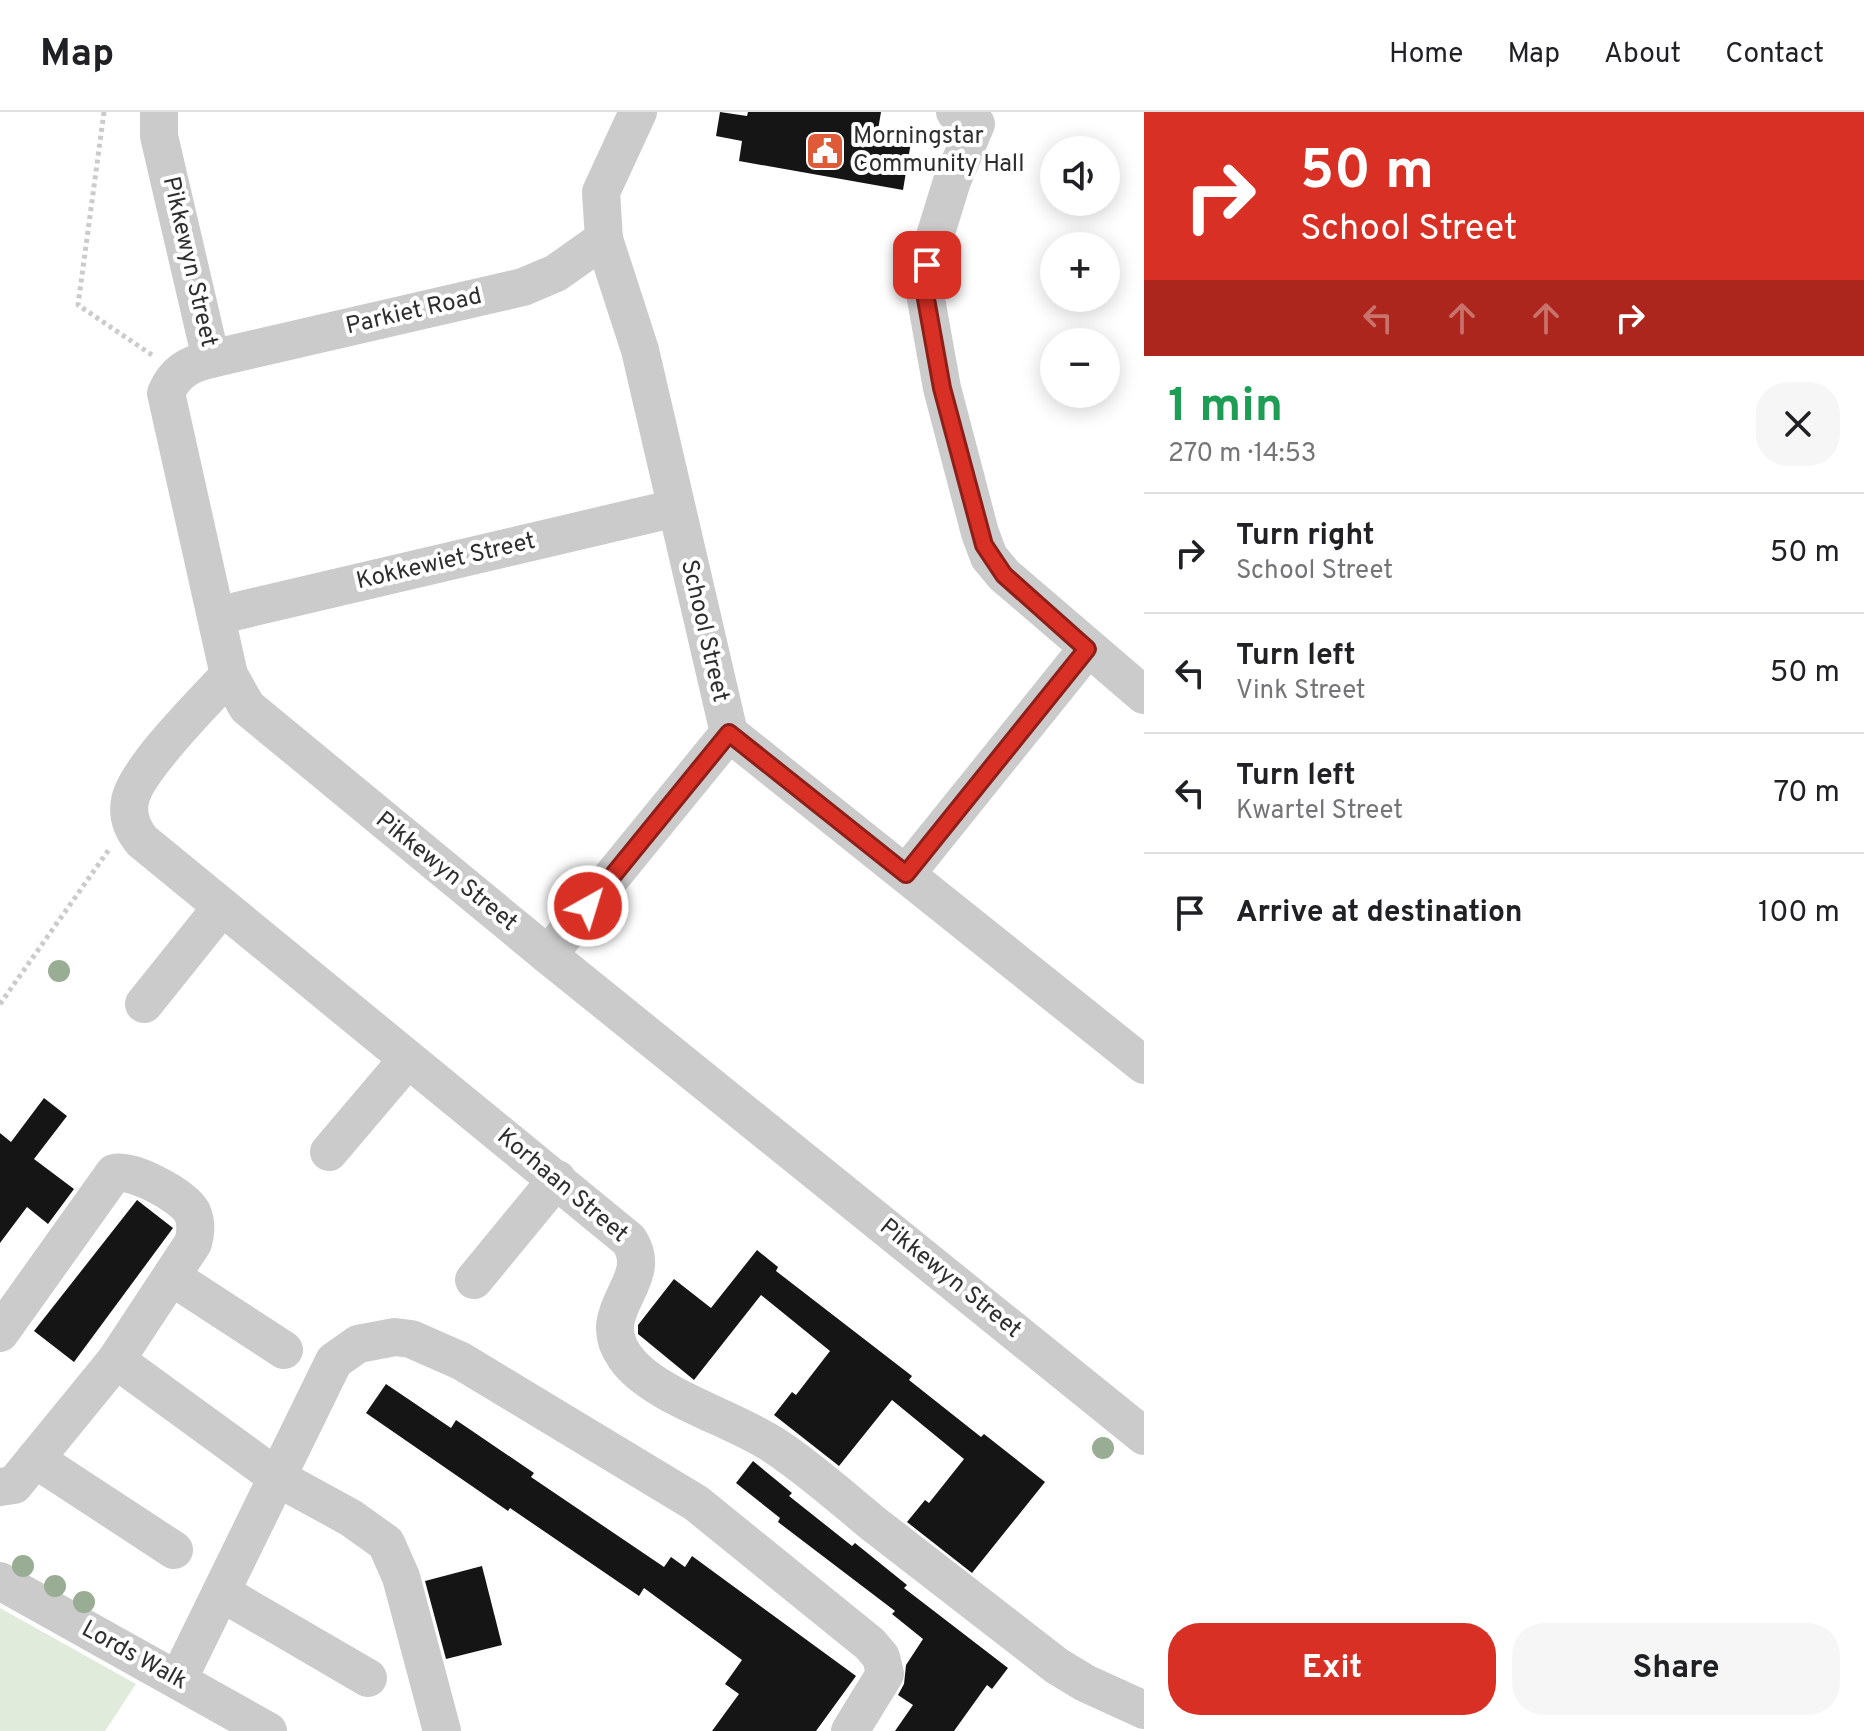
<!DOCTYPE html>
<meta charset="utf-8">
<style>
body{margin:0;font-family:Overpass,sans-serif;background:#f6f6f6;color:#202124;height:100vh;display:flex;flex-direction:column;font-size:30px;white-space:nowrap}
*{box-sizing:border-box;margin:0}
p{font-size:26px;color:#757577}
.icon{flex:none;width:44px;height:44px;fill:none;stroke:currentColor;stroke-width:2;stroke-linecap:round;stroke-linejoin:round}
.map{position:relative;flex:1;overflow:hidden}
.drawer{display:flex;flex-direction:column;background:#fff;width:720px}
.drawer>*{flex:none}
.hud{background:#d93025;color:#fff;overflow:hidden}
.controls{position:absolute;left:1040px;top:24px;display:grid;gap:16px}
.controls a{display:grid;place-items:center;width:80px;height:80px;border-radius:50%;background:#fff;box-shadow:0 4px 20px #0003;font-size:40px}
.pin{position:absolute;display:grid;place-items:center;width:68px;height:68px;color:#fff;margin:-34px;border-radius:16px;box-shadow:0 4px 12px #0006}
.me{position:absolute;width:88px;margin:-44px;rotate:39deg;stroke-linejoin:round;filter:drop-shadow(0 0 6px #0008)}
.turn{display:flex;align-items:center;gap:28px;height:168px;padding:0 24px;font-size:36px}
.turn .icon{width:104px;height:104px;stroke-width:2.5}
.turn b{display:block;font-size:56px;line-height:68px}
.lanes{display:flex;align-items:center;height:76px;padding:0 24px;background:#0003;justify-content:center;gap:40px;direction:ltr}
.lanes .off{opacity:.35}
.round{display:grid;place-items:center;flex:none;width:84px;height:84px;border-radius:32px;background:#f6f6f6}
.head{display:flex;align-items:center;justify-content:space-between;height:136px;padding:0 24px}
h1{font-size:48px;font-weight:700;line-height:60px;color:#1e9e55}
.primary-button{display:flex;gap:16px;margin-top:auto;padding:16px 24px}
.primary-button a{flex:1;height:92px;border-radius:32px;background:#d93025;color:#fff;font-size:32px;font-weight:700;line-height:92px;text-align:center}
.primary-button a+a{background:#f6f6f6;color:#202124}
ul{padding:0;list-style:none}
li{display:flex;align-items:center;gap:24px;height:120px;padding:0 24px;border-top:2px solid #e0e0e0}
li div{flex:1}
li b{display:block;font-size:30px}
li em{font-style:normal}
header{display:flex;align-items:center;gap:48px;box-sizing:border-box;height:112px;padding:0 40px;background:#fff;border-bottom:2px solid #e0e0e0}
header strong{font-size:38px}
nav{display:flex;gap:44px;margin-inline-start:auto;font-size:28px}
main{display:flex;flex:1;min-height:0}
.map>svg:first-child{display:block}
.green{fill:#e0ebdc}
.building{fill:#151515}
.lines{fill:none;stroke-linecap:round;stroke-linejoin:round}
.path{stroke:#cbcbcb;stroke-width:5;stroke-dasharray:4 4;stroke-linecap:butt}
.minor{stroke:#cbcbcb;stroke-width:38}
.tree{fill:#99ac94}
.route-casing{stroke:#8d1f18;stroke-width:20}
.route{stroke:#d93025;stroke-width:14}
.labels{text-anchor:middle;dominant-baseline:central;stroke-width:8;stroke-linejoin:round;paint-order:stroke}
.poi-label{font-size:24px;fill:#2e2e2e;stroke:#fff;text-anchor:start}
.street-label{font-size:24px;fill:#2e2e2e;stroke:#fff}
</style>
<header>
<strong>Map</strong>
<nav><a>Home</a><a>Map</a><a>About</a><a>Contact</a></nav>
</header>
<main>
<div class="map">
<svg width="1144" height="1619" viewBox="0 0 1144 1619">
<rect width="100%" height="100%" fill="#fff"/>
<polygon class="green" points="0,1496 136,1572 105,1619 0,1619"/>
<g class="building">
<polygon points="720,0 747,4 748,0 881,0 877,24 911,30 903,78 739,49 742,29 716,24"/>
<polygon points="44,986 67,1004 34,1047 74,1077 48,1112 27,1095 0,1131 0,1021 11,1030"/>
<polygon points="137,1088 173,1116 74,1250 34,1219"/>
<polygon points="757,1138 778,1155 776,1159 912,1264 909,1268 981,1325 984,1322 1045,1370 972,1461 907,1410 925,1388 929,1391 964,1347 892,1288 839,1354 774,1303 792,1280 796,1283 830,1239 761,1183 694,1268 638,1222 638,1213 674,1167 711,1196"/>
<polygon points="386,1272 451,1316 456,1308 534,1361 531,1365 664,1455 671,1445 685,1455 692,1444 856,1564 816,1619 712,1619 739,1582 725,1572 742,1548 644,1476 639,1484 510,1396 508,1399 366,1301"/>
<polygon points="753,1349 792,1381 789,1384 852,1434 855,1431 907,1473 904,1476 1008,1556 992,1577 987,1573 954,1619 895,1619 913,1593 898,1583 904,1572 906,1553 923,1527 892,1502 895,1499 778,1410 780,1406 736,1371"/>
<polygon points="482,1454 502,1533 446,1547 425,1469"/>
</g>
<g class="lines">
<g class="path">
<polyline points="104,0 78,193 152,243"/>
<polyline points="0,892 110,736"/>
</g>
<g class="minor">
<path d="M159,0V24L211,247C189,252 175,260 166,281L229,563L247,595L548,843L1144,1324"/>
<polyline points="638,0 601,80 604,127 640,238 729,621 1144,953"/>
<polyline points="955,0 976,12 952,69 931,137 926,187 942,276 980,421 989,445 1004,463 1144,583"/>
<polyline points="211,247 523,175 556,161 604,127"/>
<polyline points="216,504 676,396"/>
<path d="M229,563C206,588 135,658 130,689C127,704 133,718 142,729L629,1128C657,1170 591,1197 625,1245C653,1285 734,1306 775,1334C810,1357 842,1386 875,1413C935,1460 996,1507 1057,1554L1085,1571L1144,1598"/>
<polyline points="906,762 1087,537"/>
<polyline points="548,843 729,621"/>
<polyline points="144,892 221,796"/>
<polyline points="329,1040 407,948"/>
<polyline points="172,1165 284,1238"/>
<polyline points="474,1168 557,1067"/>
<path d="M0,1221L114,1061C133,1057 182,1083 192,1100C197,1111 196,1121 193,1131L116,1248L14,1373L0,1375"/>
<polyline points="116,1248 278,1366 351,1406 386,1431 401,1465 442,1619"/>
<polyline points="35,1347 174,1438"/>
<polyline points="0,1469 268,1619"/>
<polyline points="222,1481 368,1566"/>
<polyline points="178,1568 334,1249 358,1232 395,1225 411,1227 461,1249 696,1391 870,1532 881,1545 885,1562 850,1619"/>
</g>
</g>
<g class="tree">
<circle cx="59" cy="859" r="11"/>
<circle cx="1103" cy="1336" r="11"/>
<circle cx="23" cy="1454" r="11"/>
<circle cx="55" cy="1474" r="11"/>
<circle cx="84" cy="1490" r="11"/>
</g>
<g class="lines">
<defs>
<polyline id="route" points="588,794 729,621 906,762 1087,537 1004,463 984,433 942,276 926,187 927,153"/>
</defs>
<use href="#route" class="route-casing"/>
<use href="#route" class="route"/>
</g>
<defs>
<symbol id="civic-square" viewBox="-11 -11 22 22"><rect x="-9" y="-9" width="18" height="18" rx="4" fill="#df5b37" stroke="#fff"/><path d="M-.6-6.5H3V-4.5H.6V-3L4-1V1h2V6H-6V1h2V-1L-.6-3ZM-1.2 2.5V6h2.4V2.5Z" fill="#fff"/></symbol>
</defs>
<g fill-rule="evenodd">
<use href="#civic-square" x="803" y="17" width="44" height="44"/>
</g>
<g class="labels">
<g class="poi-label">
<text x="853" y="25">Morningstar<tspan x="853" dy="28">Community Hall</tspan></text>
</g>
<g class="street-label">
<text transform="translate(189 150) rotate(77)">Pikkewyn Street</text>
<text transform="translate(414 200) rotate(-13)">Parkiet Road</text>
<text transform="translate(446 450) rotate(-13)">Kokkewiet Street</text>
<text transform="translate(704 519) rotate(77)">School Street</text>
<text transform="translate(446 760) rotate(39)">Pikkewyn Street</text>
<text transform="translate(562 1074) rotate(40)">Korhaan Street</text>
<text transform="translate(950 1167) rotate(39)">Pikkewyn Street</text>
<text transform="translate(134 1544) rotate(29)">Lords Walk</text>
</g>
</g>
</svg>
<div class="controls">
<a><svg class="icon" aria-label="sound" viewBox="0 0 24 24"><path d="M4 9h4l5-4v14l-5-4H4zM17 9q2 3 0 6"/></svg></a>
<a>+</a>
<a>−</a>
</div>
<div class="pin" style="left:927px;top:153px;background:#d93025"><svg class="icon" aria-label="arrive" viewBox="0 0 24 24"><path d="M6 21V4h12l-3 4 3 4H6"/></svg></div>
<svg class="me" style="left:588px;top:794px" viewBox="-20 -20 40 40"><circle r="17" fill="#d93025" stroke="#fff" stroke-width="3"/><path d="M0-11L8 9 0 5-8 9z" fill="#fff"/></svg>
</div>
<section class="drawer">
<div class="hud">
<div class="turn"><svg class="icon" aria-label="right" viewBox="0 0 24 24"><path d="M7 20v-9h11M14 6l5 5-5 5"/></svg><div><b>50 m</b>School Street</div></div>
<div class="lanes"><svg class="icon off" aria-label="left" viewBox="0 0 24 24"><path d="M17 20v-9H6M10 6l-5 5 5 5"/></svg><svg class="icon off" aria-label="ahead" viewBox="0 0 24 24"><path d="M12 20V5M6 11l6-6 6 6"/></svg><svg class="icon off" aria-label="ahead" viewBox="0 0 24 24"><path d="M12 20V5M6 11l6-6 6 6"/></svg><svg class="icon" aria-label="right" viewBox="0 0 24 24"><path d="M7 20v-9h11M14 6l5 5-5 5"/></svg></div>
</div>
<div class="head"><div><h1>1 min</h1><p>270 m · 14:53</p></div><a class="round"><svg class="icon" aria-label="close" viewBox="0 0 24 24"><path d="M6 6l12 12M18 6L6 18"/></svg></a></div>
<ul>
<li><svg class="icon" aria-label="right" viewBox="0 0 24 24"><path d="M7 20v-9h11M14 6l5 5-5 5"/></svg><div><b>Turn right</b><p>School Street</p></div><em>50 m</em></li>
<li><svg class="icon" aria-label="left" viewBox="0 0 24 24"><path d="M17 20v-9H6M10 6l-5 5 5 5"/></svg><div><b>Turn left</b><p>Vink Street</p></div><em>50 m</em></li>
<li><svg class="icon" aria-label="left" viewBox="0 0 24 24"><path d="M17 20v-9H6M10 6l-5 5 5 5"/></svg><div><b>Turn left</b><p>Kwartel Street</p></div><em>70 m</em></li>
<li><svg class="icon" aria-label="arrive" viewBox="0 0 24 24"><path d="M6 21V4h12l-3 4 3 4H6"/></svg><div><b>Arrive at destination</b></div><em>100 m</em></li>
</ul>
<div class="primary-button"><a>Exit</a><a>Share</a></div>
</section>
</main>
